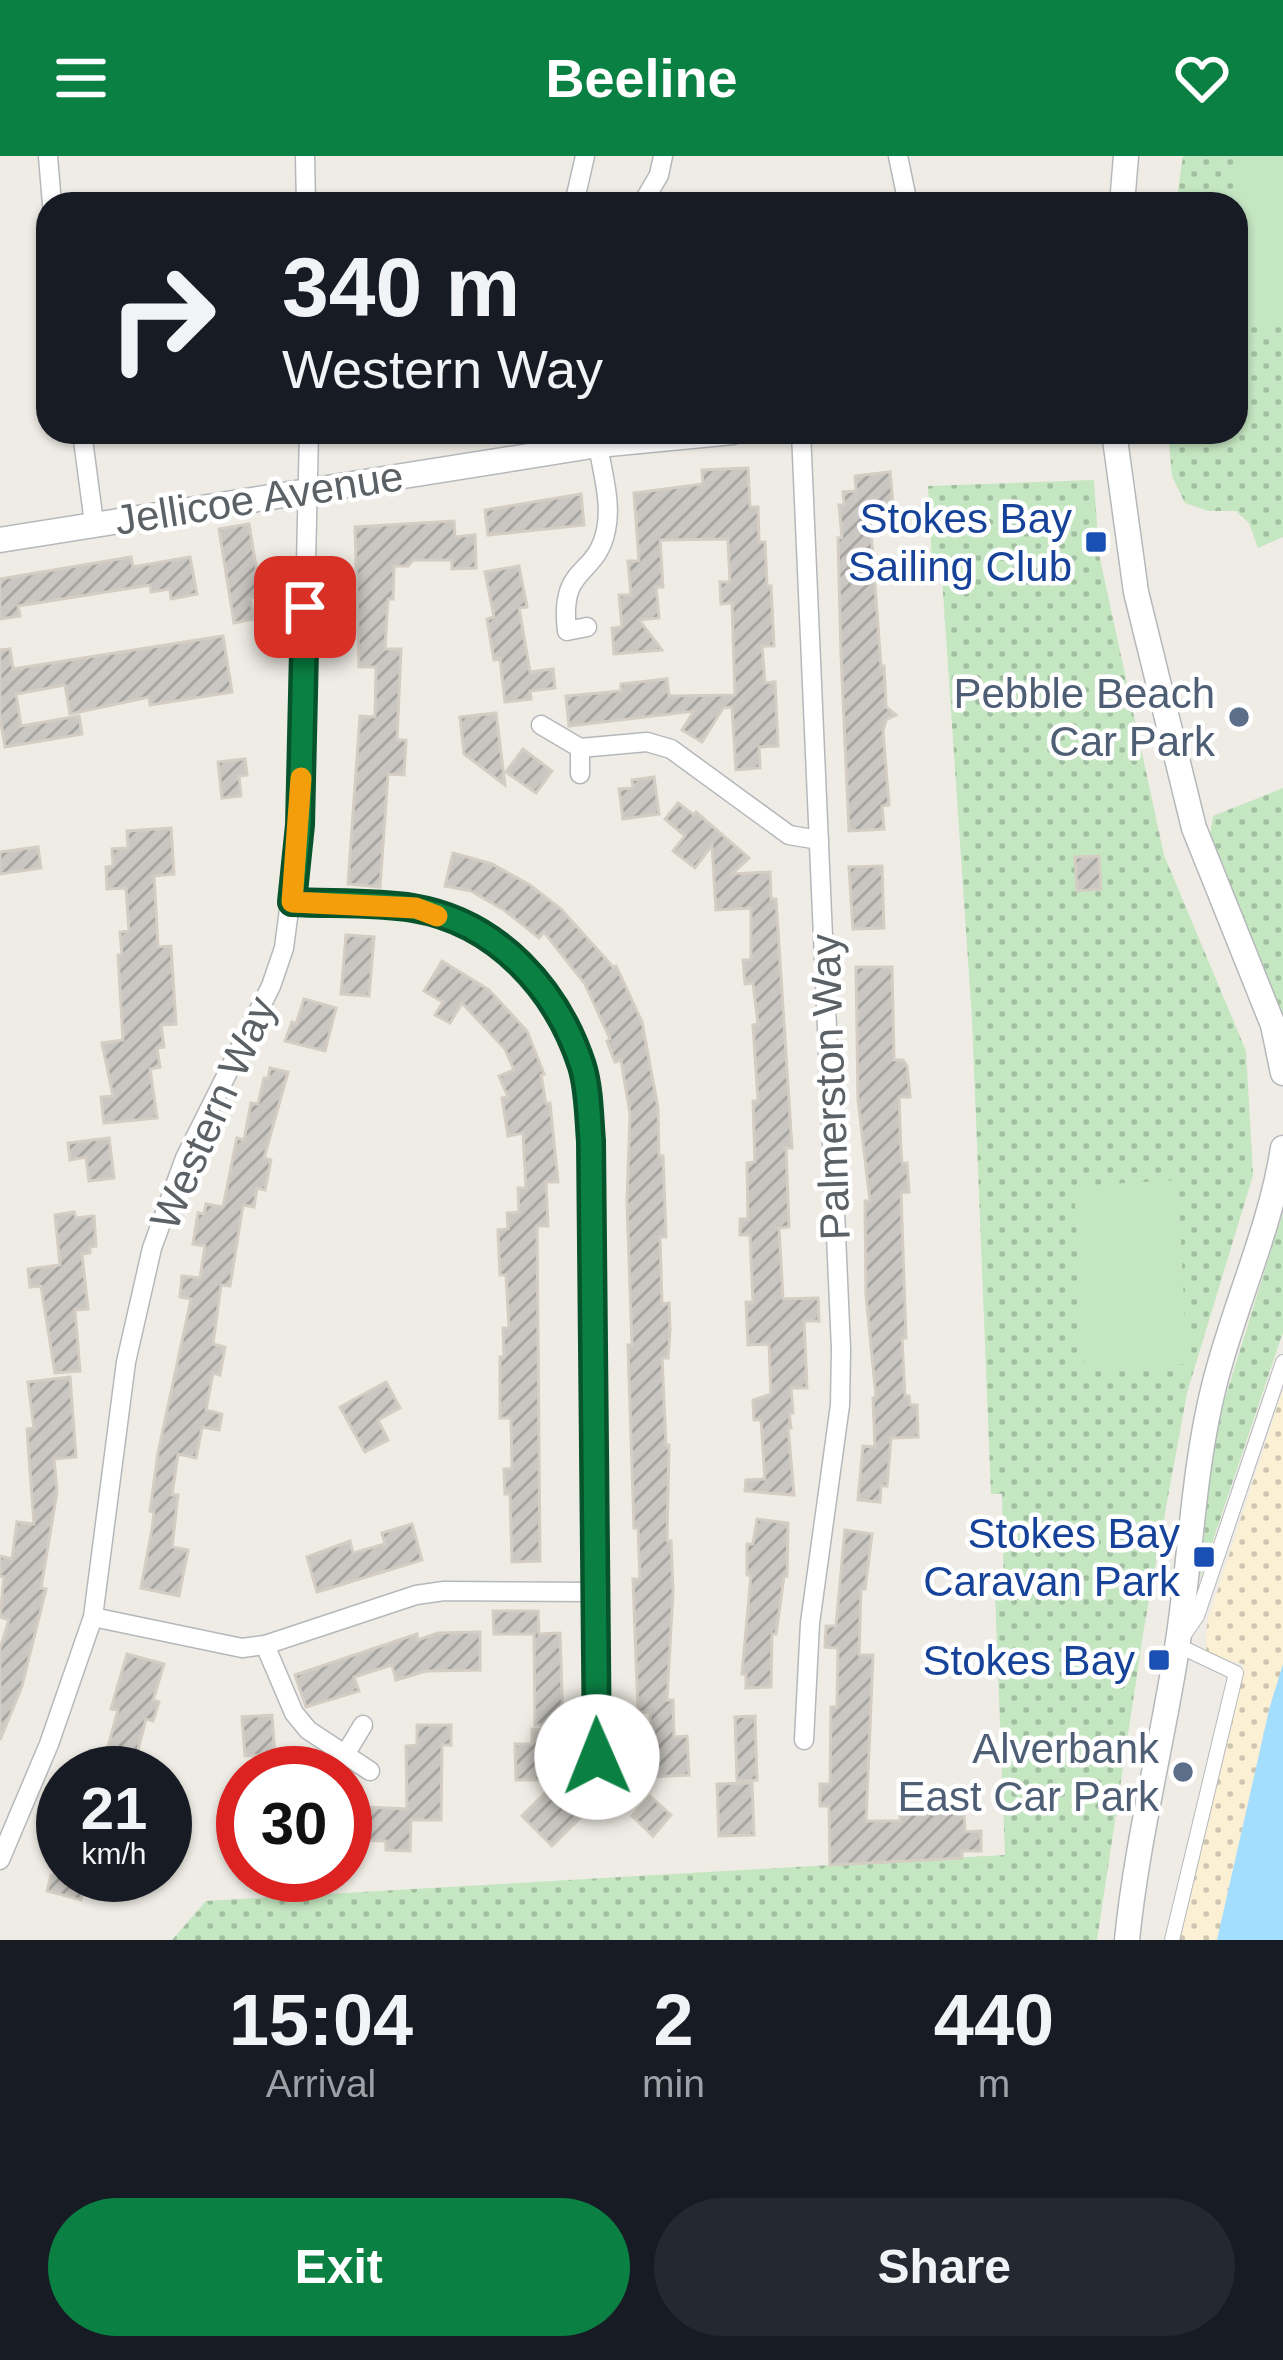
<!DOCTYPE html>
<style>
body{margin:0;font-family:Helvetica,sans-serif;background:#242831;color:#f1f3f6;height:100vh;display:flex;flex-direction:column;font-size:45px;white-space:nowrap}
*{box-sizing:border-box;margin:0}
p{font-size:39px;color:#9ea1a6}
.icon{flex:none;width:66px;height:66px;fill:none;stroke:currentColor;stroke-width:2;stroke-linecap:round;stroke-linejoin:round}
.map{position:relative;height:1784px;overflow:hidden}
.panel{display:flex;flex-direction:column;background:#171b24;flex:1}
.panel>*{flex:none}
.banner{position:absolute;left:36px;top:36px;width:1212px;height:252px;border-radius:36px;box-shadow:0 3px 9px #0004;background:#171b24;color:#f1f3f6;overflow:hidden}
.speed{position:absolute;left:36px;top:1590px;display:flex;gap:24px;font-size:60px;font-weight:700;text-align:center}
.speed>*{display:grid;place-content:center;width:156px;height:156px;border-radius:50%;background:#171b24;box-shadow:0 3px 9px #0004;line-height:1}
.speed small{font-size:30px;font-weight:400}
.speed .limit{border:18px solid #d22;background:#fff;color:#111}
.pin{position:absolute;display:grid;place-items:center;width:102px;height:102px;color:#fff;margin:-51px;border-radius:24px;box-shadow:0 6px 18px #0006}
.me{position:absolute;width:132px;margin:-66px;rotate:359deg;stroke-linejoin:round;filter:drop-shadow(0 0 9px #0008)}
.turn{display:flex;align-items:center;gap:42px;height:252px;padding:0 48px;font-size:54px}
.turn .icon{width:156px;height:156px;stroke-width:2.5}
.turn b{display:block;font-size:84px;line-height:102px}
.eta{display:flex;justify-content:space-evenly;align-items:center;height:204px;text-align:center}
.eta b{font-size:72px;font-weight:700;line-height:84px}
.button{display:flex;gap:24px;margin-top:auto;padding:24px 48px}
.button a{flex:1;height:138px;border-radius:72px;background:#0b8043;color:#fff;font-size:48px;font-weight:700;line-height:138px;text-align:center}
.button a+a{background:#242831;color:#f1f3f6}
header{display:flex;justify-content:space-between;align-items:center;height:156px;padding:0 48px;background:#0b8043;color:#fff;font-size:54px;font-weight:700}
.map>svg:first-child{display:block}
.grass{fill:url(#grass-dots)}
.sand{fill:url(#sand-dots)}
.garden{fill:#c4e6c1}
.water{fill:#a4deff}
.building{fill:url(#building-hatch);stroke:#d4cdc3;stroke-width:3}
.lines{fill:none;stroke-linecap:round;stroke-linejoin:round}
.pedestrian-casing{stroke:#b5b8bb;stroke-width:16}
.minor-casing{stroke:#b5b8bb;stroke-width:21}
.tertiary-casing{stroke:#b5b8bb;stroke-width:27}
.pedestrian{stroke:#fff;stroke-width:14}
.minor{stroke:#fff;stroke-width:18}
.tertiary{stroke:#fff;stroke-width:24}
.route-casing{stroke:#07532c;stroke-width:30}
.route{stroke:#0b8043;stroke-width:21}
.slow{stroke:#f59e0b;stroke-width:21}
.transit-dot{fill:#1a4fb4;stroke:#fff;stroke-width:4.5}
.service-dot{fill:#5c6f8a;stroke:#fff;stroke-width:4.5}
.labels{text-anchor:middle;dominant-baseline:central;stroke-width:9;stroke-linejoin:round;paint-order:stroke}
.street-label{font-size:42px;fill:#5c6165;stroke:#fff}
.transit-label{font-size:42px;fill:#164399;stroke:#fff;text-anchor:end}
.service-label{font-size:42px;fill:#4e5e75;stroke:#fff;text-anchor:end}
</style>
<header><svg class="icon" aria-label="menu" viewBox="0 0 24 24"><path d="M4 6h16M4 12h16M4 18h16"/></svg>Beeline<svg class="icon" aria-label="heart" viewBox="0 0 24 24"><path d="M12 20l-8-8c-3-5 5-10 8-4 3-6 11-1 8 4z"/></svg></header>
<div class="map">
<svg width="1283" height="1784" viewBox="0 0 1283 1784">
<defs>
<pattern id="grass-dots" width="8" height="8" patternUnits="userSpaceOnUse" patternTransform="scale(3)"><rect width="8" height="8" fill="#c4e6c1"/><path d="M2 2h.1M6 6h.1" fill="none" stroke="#a2bea0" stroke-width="1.8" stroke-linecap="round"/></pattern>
<pattern id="sand-dots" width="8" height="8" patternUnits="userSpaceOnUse" patternTransform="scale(3)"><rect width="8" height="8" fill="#fbefd4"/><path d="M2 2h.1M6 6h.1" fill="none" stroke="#cec5b0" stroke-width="1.8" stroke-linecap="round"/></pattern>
<pattern id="building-hatch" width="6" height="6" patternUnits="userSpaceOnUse" patternTransform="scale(3)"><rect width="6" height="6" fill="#cac7c2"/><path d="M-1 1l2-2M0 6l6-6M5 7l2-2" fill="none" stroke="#a7a5a1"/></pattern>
</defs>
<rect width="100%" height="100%" fill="#efece5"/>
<g class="grass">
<polygon points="1183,0 1283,0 1283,381 1258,392 1249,367 1236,355 1208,355 1185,347 1172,320 1168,276 1236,276 1236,48 1176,48"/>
<polygon points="1094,324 1099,398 1164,699 1246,895 1253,1019 1187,1237 1144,1472 1097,1784 172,1784 206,1745 1005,1699 995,1435 1004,1434 1002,1338 991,1338 972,863 941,407 932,408 928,330"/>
<polygon points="1283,632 1283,892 1209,686 1213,660"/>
<polygon points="1283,1056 1283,1176 1200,1423 1214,1278"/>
</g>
<polygon class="sand" points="1283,1233 1283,1776 1280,1784 1179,1784 1243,1508 1206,1498 1207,1467"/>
<g class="garden">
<polygon points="1236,0 1283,0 1283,168 1236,164 1236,48 1232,48"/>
<polygon points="1178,1024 1187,1208 1084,1213 1074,1030"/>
</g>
<polygon class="water" points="1283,1508 1283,1784 1217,1784 1270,1550"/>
<g class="building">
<polygon points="748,312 750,351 758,351 759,386 765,386 767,430 771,430 774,490 762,490 765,527 775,526 778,590 759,591 760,612 736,614 732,551 723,552 702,586 682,574 694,555 569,570 566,540 621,535 621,528 667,523 669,540 735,539 732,447 721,448 720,426 730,426 728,383 660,384 663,431 656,431 659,462 639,464 662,494 614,498 612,472 622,471 619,439 631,439 628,405 639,405 634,337 703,328 702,314"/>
<polygon points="890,316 893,347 869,349 881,510 884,510 886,551 896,559 886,564 883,575 889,649 882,650 884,673 849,675 841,498 838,382 842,382 839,349 844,349 843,336 856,335 855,320"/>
<polygon points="581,338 584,369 488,379 485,354"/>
<polygon points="454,365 455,381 475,379 476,412 452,413 452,404 413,404 408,410 394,410 393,443 388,443 385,493 401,493 397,584 406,584 404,619 388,618 380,731 348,728 360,560 375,561 376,511 359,511 355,371"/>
<polygon points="249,368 261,440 250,442 254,463 234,467 219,373"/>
<polygon points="131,401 133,411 190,401 197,438 171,443 170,433 151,436 150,429 18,450 20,460 0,463 0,423"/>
<polygon points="519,410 527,451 519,452 530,516 553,513 555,532 530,535 531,543 505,546 500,503 494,504 487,463 494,461 485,416"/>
<polygon points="223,480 232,536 150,549 149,541 70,558 65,529 16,538 21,570 79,560 82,578 5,591 0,561 0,494 10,493 13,513"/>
<polygon points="496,557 505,629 464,598 460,561"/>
<polygon points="523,593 552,615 536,637 506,616"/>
<polygon points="245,603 247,619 239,620 241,640 222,642 218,606"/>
<polygon points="654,621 659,658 623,663 619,633 633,632 632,624"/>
<polygon points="678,647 694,659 696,656 749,702 732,718 770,716 771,743 776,743 792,992 786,992 789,1071 779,1072 783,1143 818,1142 819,1165 804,1165 807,1232 791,1232 793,1257 789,1257 791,1272 788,1272 794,1339 745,1335 746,1324 765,1323 761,1264 754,1264 753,1244 771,1238 769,1188 748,1189 746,1146 753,1146 750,1079 740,1079 740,1063 748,1063 747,1007 755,1006 753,945 758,945 753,869 758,868 753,827 745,828 743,804 751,804 751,752 716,754 712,689 695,712 673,695 685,680 665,663"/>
<polygon points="171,672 174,718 154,720 158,791 171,790 176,868 161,869 164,891 157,892 160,911 150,913 157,962 104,967 101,941 113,940 102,887 123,884 118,799 122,799 120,776 129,775 126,732 107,733 106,711 113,710 112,693 128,692 127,675"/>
<polygon points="38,691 41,712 0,718 0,696"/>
<polygon points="453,697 492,708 530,729 561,753 613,811 616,810 642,866 658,952 659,1000 663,1000 666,1081 660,1081 662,1148 669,1147 670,1174 668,1202 662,1202 666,1289 669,1289 667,1385 671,1385 673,1435 667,1544 673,1544 674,1581 687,1580 689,1619 653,1621 650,1556 638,1556 633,1423 640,1423 638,1372 634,1372 628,1189 632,1189 627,1046 630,958 621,904 615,906 607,885 610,883 585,828 544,776 539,782 504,754 471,735 445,730"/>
<polygon points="1099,700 1101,733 1077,735 1075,701"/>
<polygon points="882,710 884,772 853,773 849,711"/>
<polygon points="346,779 374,781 369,840 341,838"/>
<polygon points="442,805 489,834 527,875 544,918 541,919 546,948 550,947 558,1026 546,1026 548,1070 537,1070 540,1405 512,1406 510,1338 505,1338 504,1313 512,1313 511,1262 500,1262 500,1201 504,1201 503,1172 509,1172 506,1119 500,1119 498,1074 508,1073 507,1057 519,1056 518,1032 526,1032 523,977 508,980 502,942 508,941 499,920 514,914 505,893 462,847 450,867 435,859 443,846 424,835"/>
<polygon points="856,811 892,811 894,904 903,904 907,910 910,941 899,941 901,996 902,1007 907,1007 909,1036 901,1037 906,1182 902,1182 905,1240 909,1240 910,1249 917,1249 918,1281 891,1282 887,1330 881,1330 880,1346 858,1344 863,1290 875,1291 873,1242 876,1241 866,1139 865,1045 870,1045 858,944"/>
<polygon points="304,843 336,852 325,895 285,885 292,866 296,868"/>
<polygon points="270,912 288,916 264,1002 271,1004 265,1034 257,1032 254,1051 243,1049 230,1130 221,1129 213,1188 225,1191 220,1219 213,1217 206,1254 222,1258 219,1274 202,1271 196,1302 178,1298 172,1339 178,1339 172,1391 188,1394 179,1440 141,1432 152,1373 154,1356 150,1355 158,1297 191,1143 180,1141 182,1120 200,1122 205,1090 193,1088 198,1057 204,1058 206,1048 223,1051 237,982 244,984 251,947 258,948 264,922 268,923"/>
<polygon points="109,982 114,1022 89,1025 86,1001 70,1004 68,987"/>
<polygon points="74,1056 76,1062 94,1060 96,1090 90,1091 90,1097 82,1098 88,1153 75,1154 80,1215 55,1217 41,1130 30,1131 28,1113 60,1109 55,1059"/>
<polygon points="70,1221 76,1301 54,1303 57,1336 41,1432 46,1433 22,1530 0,1584 0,1493 9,1464 0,1461 4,1421 0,1420 0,1400 12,1403 17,1366 34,1368 27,1273 34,1272 28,1226"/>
<polygon points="386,1226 400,1252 378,1264 388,1284 365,1296 340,1251"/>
<polygon points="757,1363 788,1367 787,1420 784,1420 776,1478 772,1478 771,1531 746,1532 746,1518 742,1518 751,1419 747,1419 747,1388 753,1388"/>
<polygon points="412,1368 422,1404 317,1436 307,1401 350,1385 353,1397 385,1388 382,1377"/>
<polygon points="845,1374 872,1378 865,1433 861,1433 859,1499 873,1499 866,1665 900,1665 900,1657 964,1656 965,1676 981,1675 981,1695 962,1695 962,1702 830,1709 829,1650 820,1650 820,1628 830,1628 831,1551 837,1551 838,1492 825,1491 826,1470 836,1470"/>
<polygon points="493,1455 538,1455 539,1478 560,1477 563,1568 535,1569 534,1478 494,1478"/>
<polygon points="480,1476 480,1514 426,1515 396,1524 392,1509 354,1521 359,1535 306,1551 295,1519 417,1478 418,1484 438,1477"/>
<polygon points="127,1498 164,1508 153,1544 159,1546 153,1565 146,1563 132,1617 117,1617 102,1613 118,1554 111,1553"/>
<polygon points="272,1559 275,1598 245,1600 242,1561"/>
<polygon points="755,1560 757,1624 737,1625 735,1561"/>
<polygon points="417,1569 451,1569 451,1589 442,1589 441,1664 411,1664 410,1695 386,1694 386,1685 345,1684 349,1644 365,1644 365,1651 407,1653 406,1590 417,1589"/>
<polygon points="532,1573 549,1573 550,1624 516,1624 515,1588 532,1588"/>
<polygon points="752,1627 754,1679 719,1680 717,1628"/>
<polygon points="551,1631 580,1662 552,1690 522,1660"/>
<polygon points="650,1640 671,1659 653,1680 632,1660"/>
<polygon points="51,1719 87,1719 81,1744 47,1735"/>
</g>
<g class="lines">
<defs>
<polyline id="pedestrian" points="1172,1784 1236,1517 1177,1489 1197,1460 1283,1206"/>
<g id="minor">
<polyline points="48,0 52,48"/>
<polyline points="305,0 306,48"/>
<polyline points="898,0 908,48"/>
<polyline points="574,48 585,0"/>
<polyline points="642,48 659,19 663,0"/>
<polyline points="82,276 94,367"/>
<polyline points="801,276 841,1193 840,1249 810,1467 804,1584"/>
<path d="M587,471L567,475C559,407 596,423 606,374C612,347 602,315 598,289"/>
<polyline points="541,569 580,592 580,618"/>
<polyline points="580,592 647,586 671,593 789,679 819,684"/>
<path d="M291,746C331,748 374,746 413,752C495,766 569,838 584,919C588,941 589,963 591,985L597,1601"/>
<polyline points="93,1461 242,1492 265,1489 416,1439 444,1435 593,1436"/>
<polyline points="265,1489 294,1557 308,1574 370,1615"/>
<polyline points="346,1597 363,1569"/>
<polyline points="569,1602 621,1600"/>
<polyline points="0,1704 49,1588 93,1461 126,1206 152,1092 185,1002 271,830 284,792 300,669 309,276"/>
</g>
<g id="tertiary">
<polyline points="1122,48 1126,0"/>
<polyline points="1114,276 1136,436 1194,672 1273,869 1283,917"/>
<polyline points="0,384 598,289 733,276"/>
<path d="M1127,1784C1137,1683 1163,1585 1178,1485C1191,1400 1193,1314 1214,1230C1234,1149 1270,1075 1283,992"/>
</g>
</defs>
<use href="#pedestrian" class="pedestrian-casing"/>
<use href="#minor" class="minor-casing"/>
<use href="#tertiary" class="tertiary-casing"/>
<use href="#pedestrian" class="pedestrian"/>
<use href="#minor" class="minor"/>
<use href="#tertiary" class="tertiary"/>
</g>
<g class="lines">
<defs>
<path id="route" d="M305,451L300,669L292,746C331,748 374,746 413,752C497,766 557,833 582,910C589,933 589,961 591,985L597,1601"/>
</defs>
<use href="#route" class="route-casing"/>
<use href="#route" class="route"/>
<polyline class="slow" points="301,622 292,746 416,752 437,760"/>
</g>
<g class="transit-dot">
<rect x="1084" y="374" width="24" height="24" rx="6"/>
<rect x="1192" y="1389" width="24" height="24" rx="6"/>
<rect x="1147" y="1492" width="24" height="24" rx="6"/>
</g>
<g class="service-dot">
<circle cx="1239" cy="561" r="12"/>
<circle cx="1183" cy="1616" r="12"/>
</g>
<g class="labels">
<g class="street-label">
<text transform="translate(259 342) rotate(-9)">Jellicoe Avenue</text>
<text transform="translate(830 931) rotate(-92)">Palmerston Way</text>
<text transform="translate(213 957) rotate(-66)">Western Way</text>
</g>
<g class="transit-label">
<text x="1072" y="362">Stokes Bay<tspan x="1072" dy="48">Sailing Club</tspan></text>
<text x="1180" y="1377">Stokes Bay<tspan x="1180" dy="48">Caravan Park</tspan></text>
<text x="1135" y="1504">Stokes Bay</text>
</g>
<g class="service-label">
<text x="1215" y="537">Pebble Beach<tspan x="1215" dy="48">Car Park</tspan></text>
<text x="1159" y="1592">Alverbank<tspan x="1159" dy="48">East Car Park</tspan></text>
</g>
</g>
</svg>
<div class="speed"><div>21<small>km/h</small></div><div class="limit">30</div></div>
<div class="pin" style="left:305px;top:451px;background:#d93025"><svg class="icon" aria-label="arrive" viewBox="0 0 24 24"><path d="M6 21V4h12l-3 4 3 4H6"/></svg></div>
<svg class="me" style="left:597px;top:1601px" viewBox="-20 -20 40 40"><circle r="19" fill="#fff"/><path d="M0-13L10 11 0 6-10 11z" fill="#0b8043"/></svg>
<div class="banner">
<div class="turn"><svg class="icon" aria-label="right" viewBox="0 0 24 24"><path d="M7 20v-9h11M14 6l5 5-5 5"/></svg><div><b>340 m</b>Western Way</div></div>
</div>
</div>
<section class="panel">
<div class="eta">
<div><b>15:04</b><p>Arrival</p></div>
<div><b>2</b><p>min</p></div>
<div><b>440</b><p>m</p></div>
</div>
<div class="button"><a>Exit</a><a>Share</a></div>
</section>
